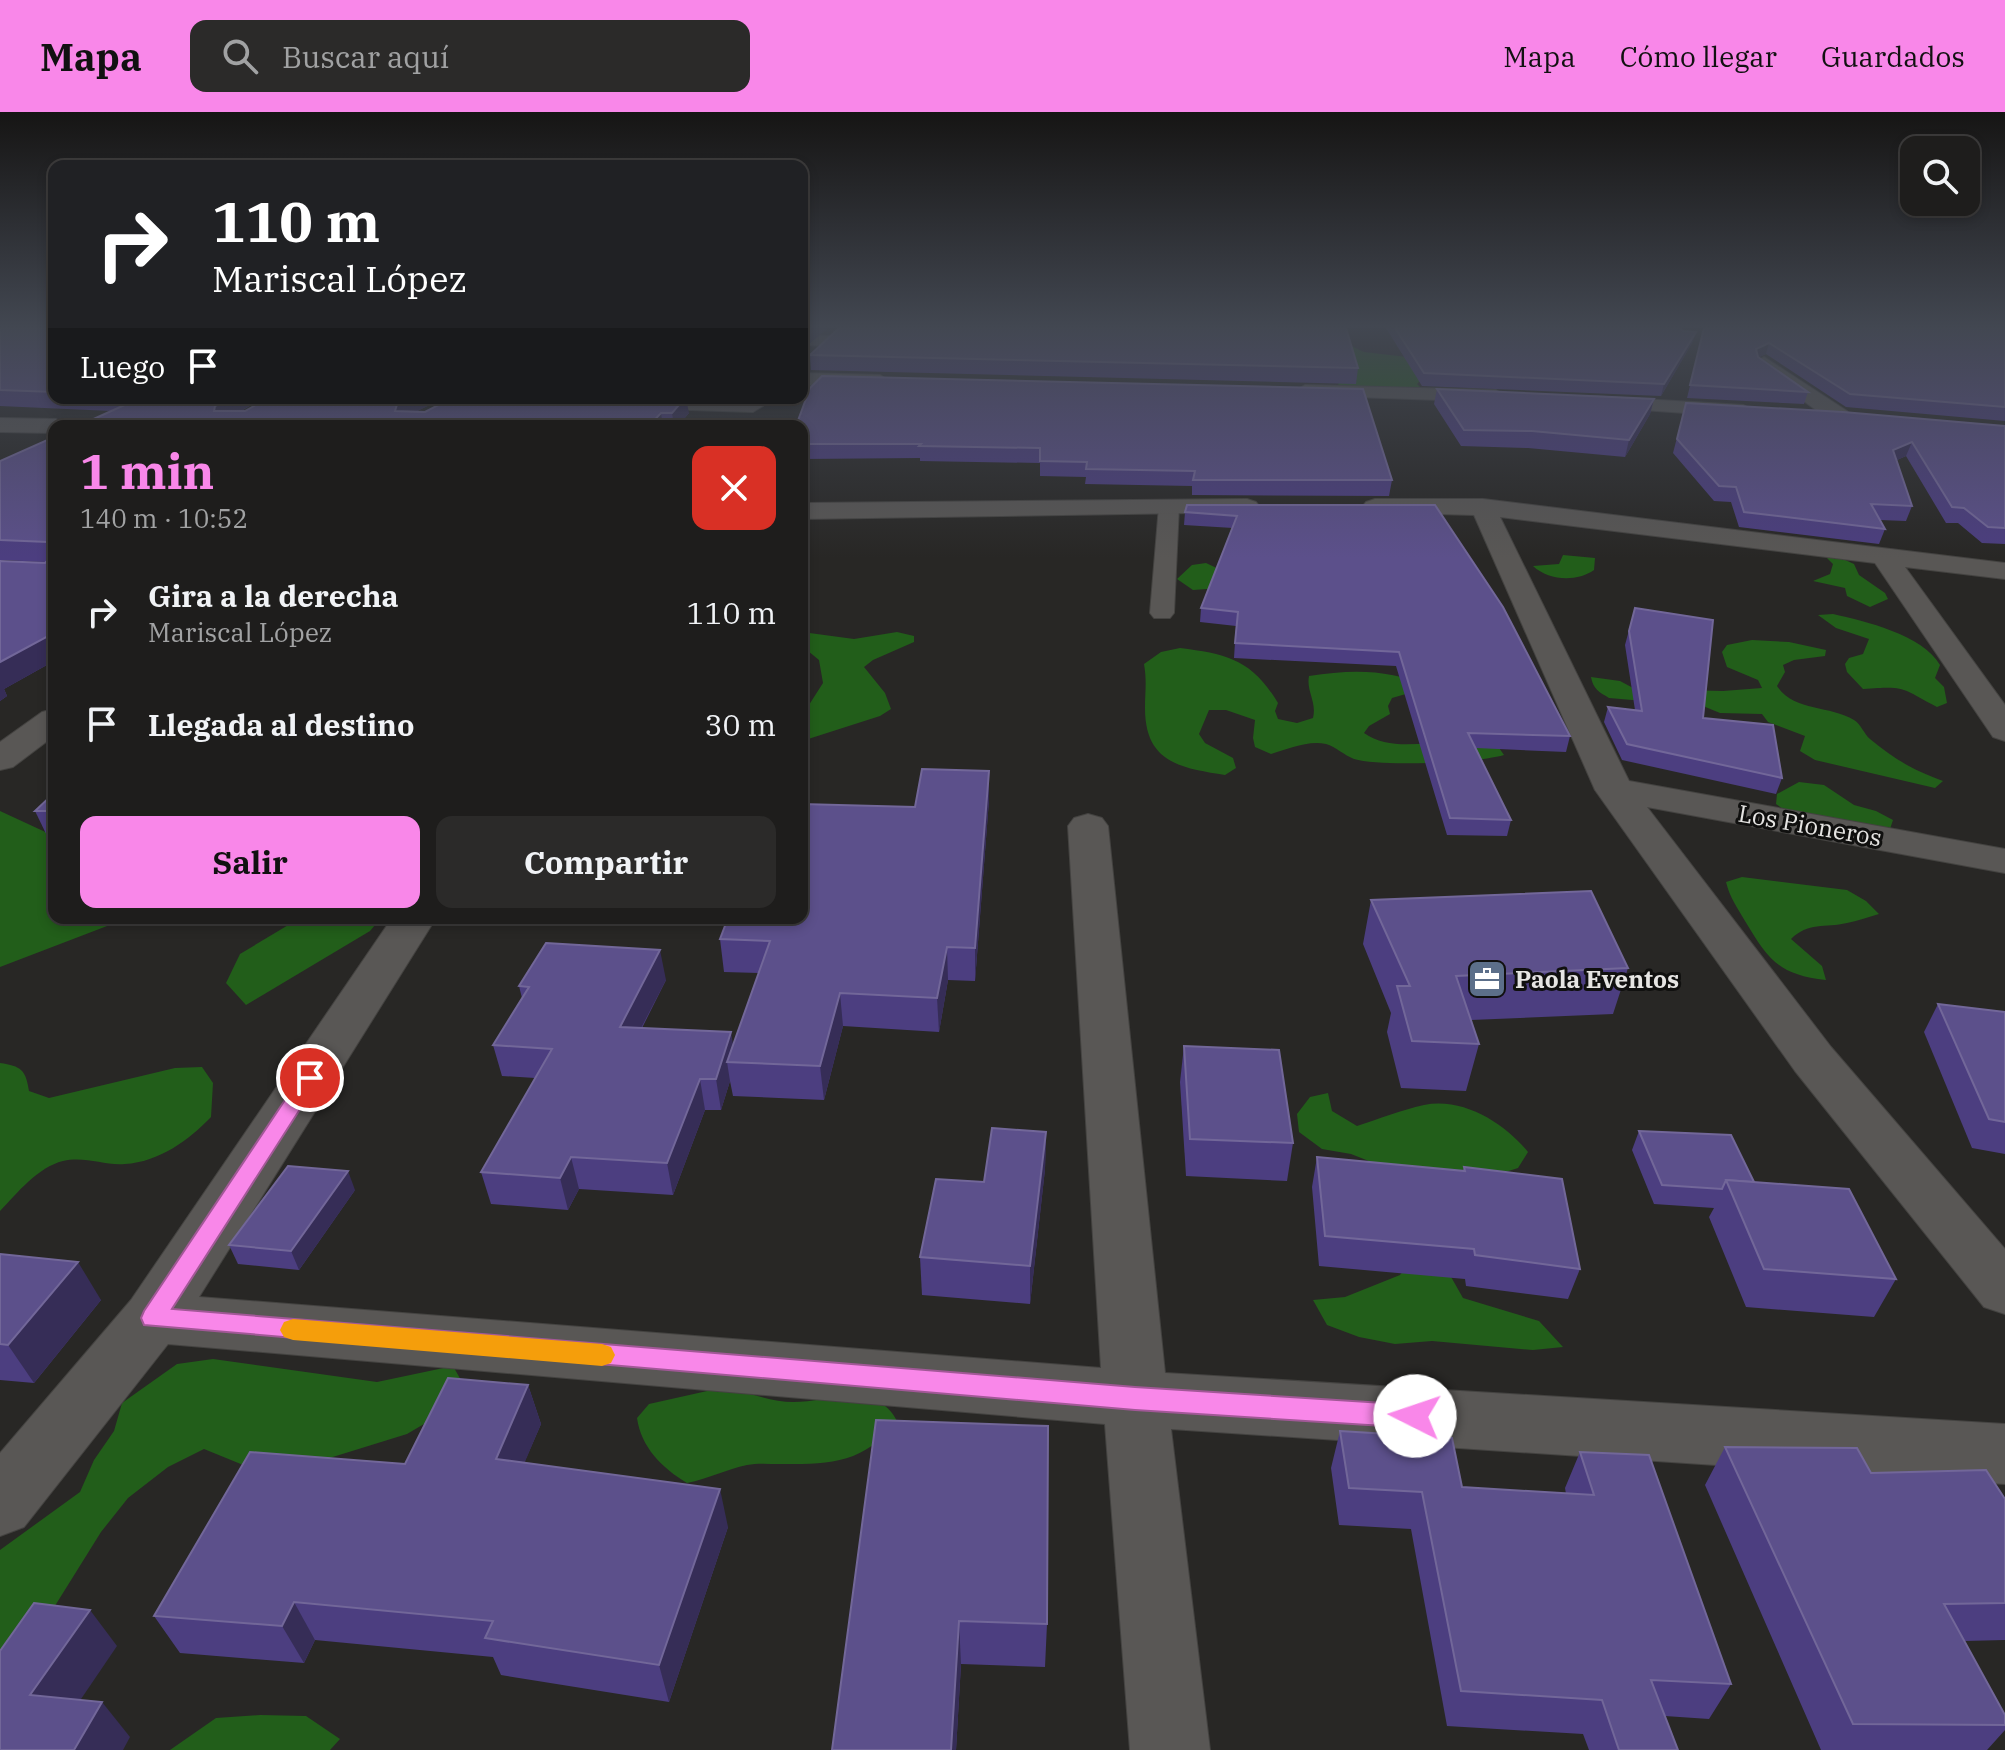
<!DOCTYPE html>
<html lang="es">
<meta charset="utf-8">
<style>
body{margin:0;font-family:"IBM Plex Serif",serif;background:#2b2a29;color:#f1f3f6;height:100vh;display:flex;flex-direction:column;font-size:30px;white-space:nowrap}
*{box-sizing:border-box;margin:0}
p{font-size:26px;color:#a1a2a3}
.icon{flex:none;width:44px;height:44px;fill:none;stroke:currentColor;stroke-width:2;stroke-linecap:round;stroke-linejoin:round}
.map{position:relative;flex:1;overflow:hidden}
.side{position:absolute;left:48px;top:308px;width:760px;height:504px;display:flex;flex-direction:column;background:#1e1d1c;border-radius:16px;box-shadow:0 4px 12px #0003,0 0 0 2px #3c3b3b}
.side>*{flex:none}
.guide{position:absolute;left:48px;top:48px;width:760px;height:244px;border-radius:16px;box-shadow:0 4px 12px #0003,0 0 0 2px #3c3b3b;background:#202124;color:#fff;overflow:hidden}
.fabs{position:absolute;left:1900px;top:24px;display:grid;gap:16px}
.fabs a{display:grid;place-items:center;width:80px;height:80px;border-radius:16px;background:#1e1d1c;box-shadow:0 4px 12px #0003,0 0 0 2px #3c3b3b;font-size:40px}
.pin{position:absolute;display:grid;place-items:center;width:68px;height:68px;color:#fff;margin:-34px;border:4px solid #fff;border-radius:50%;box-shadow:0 2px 8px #0007}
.me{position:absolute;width:88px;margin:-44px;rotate:274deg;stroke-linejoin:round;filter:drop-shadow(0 0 6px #0008)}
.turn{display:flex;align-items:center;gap:28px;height:168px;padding:0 32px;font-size:36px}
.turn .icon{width:104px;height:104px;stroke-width:2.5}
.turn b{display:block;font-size:56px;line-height:68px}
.then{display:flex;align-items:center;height:76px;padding:0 32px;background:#0003;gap:16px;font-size:30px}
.round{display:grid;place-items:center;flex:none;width:84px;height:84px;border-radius:16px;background:#2b2a29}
.headline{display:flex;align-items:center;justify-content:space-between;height:136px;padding:0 32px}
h1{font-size:48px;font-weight:700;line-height:60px;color:#f987e9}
.primary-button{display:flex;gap:16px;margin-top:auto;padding:16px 32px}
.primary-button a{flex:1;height:92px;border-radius:16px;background:#f987e9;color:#111;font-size:32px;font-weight:700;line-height:92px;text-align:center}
.primary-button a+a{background:#2b2a29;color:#f1f3f6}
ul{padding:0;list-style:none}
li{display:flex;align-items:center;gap:24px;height:112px;padding:0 32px}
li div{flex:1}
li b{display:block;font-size:30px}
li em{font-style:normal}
header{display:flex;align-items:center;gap:48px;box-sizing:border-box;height:112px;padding:0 40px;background:#f987e9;color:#111}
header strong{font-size:38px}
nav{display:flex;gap:44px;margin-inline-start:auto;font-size:28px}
.search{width:560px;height:72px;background:#2b2a29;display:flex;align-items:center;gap:20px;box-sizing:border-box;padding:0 28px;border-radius:16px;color:#a1a2a3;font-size:30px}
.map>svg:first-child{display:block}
.forest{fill:#225e1a}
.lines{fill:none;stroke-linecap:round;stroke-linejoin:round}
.service-casing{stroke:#444341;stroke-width:2}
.minor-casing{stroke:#444341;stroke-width:2}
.service{fill:#595755;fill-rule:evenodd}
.minor{fill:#595755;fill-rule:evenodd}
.wall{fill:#4c3e80}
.shaded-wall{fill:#362d57}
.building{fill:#5c508b;stroke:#726799;stroke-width:2}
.route{fill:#f987e9;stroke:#a25897;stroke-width:2}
.slow{fill:#f59e0b}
.labels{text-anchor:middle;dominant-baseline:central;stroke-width:6;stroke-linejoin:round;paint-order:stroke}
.street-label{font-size:24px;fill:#e6e5e3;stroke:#10100f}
.poi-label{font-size:24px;font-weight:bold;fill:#e6e5e3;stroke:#10100f;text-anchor:start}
</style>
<header>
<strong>Mapa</strong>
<div class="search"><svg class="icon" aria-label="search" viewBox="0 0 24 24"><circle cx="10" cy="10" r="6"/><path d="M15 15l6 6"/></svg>Buscar aquí</div>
<nav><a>Mapa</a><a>Cómo llegar</a><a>Guardados</a></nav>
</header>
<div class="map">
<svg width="2005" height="1638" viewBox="0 0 2005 1638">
<rect width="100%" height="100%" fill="#282725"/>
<g class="forest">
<polygon points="1345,231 1364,240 1407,245 1450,273 1419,270 1417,272 1423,278 1343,276 1338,274"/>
<polygon points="1832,442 1854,452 1859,463 1885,481 1888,487 1870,495 1847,484 1845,476 1813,469 1830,462 1833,452 1827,446"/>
<path d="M1563,443L1595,446L1594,458C1577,470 1549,469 1533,454L1559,452Z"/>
<polygon points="1206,451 1225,460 1231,493 1207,477 1193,478 1177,467 1192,453"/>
<path d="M1833,502C1865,509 1923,523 1940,553L1935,566L1944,575L1947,591L1937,595C1899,575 1907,574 1863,577L1847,560L1845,552L1849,546L1863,542L1869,527L1836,516L1818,503Z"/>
<polygon points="802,520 854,527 897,520 914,524 914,530 873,548 864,555 885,581 891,597 880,604 802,629 802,598 807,596 823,571 819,548 802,534"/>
<path d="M1752,528L1789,530L1826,538L1825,544L1794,548L1783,553L1785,560L1777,574C1794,600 1830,593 1854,608C1861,612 1864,622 1870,627C1894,647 1913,658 1943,669L1935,676L1815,648L1800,639L1805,624L1768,610L1762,602L1720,601L1703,594L1609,586C1599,580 1593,577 1591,565L1620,569L1635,577L1723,579L1762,576L1758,568L1727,555L1722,540L1727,533Z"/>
<path d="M1180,536C1228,542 1252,548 1278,591L1275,599L1278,607L1297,611L1313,606C1317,590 1306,579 1309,564C1353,557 1389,557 1430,575L1392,586L1388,594L1390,602L1369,614L1364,621C1389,639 1423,630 1452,630C1467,630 1482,632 1497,633L1504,643C1477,651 1380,655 1354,647C1344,643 1336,635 1326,632C1308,628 1288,637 1271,642L1255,635L1253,626L1255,608L1226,598H1209L1199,622L1205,631L1233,646L1236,656L1225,663C1181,656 1145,651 1145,596C1145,579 1147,570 1144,552L1161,540Z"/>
<polygon points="1799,670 1824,673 1854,693 1876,699 1893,708 1890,717 1790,702 1776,692 1777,682"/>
<polygon points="0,699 54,724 54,806 128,806 0,855"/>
<path d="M1742,765L1847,778L1866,789L1879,802C1868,805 1857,809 1847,811C1825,816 1808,810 1791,827L1822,854L1826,868C1778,863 1768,847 1745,809C1737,795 1730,786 1726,770Z"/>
<polygon points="300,806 381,806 370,819 246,893 226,871 240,842"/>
<path d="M0,951C21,954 26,958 29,979L49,986L175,956L202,955L213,971L211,1005C189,1028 159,1050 125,1052C105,1054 86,1044 63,1049C38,1055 17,1081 0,1099Z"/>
<path d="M1328,981L1332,999L1357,1014C1379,1007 1401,998 1424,993C1464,985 1505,1012 1528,1040L1518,1056L1468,1072L1446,1156L1463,1186L1539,1209L1563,1235L1533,1238L1432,1229L1395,1232L1359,1225L1327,1213L1313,1188L1345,1185L1400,1163L1414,1145L1379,1053L1351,1042L1322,1037L1299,1020L1297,1002L1310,985Z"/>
<polygon points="213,1247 377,1270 453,1254 466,1277 441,1302 407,1322 294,1357 258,1359 204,1337 168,1355 128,1386 101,1420 53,1497 0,1566 0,1438 80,1380 94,1348 114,1319 122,1291 177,1252"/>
<path d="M725,1275C746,1280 772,1290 793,1290C829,1290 877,1269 897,1309C863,1353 829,1352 779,1352C769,1352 757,1351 747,1353C727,1357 708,1367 687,1371C662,1356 641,1335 637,1306L649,1292Z"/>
<polygon points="260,1603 306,1604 340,1627 330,1638 170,1638 216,1606"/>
</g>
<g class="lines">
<defs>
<polygon id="service" points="1169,388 1179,394 1174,501 1170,506 1154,506 1150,501 1159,394"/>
<g id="minor">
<polygon points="802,223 829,224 838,229 829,234 802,233"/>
<polygon points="1764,245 1847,299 1850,304 1847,309 1831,309 1757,255 1754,251"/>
<polygon points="802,261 880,263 890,269 880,275 802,273"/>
<polygon points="1305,273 1496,278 1506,284 1496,290 1298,283 1295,279"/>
<polygon points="1592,284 1743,293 1754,299 1743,305 1585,294 1582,290 1585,286"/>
<polygon points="620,286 753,288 763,294 753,300 628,296 621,294 618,290"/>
<polygon points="0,306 56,307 67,314 54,314 54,321 0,320"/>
<polygon points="1247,387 1256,390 1260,395 1256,400 802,407 802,391"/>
<polygon points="1375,387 1483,387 2005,451 2005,467 1905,455 2005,593 2005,629 1993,625 1875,451 1500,405 1629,669 2005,737 2005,761 1647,695 1831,935 2005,1137 2005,1202 1984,1195 1795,959 1595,678 1474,403 1366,400 1362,395 1366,390"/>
<polygon points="54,597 54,624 13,655 0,658 0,630 42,600"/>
<polygon points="1088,702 1102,706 1108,714 1165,1261 2005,1312 2005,1372 1171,1317 1210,1638 1130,1638 1105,1312 168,1232 24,1415 0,1424 0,1341 131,1188 392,806 436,806 199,1185 1101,1256 1068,714 1074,706"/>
</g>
</defs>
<use href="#service" class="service-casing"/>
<use href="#minor" class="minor-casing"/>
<use href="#service" class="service"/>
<use href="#minor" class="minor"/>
</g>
<g class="wall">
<polygon points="0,216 54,216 54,286 263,286 241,299 444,286 417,299 689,301 678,314 78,314 111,299 0,294"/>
<polygon points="1386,216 1680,216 1683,219 1696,220 1692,231 1661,284 1422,274"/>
<polygon points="1704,216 2005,216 2005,309 1846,295 1766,242 1759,245 1808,280 1804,292 1687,286"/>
<polygon points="810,243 1358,256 1356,272 811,258"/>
<polygon points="1437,277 1654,287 1650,302 1625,345 1528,336 1461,334 1434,292"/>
<polygon points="1686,291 2005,314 2005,432 1982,431 1958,411 1946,411 1906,344 1897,348 1912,394 1906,409 1880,408 1885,417 1879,432 1739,415 1731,390 1714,389 1673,341"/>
<polygon points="802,314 1392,368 1389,384 1192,383 1192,374 1085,372 1086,365 1040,364 1040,351 920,349 920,346 802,347"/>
<polygon points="54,325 54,549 4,577 7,584 0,589 0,449 46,450 0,448 0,349"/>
<polygon points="1435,393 1570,624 1566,640 1476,636 1511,708 1507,724 1447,723 1396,554 1234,546 1236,514 1200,510 1201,496 1233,416 1184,413 1185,400"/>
<polygon points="1635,496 1703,606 1782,666 1776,682 1622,648 1604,610 1608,595 1635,598 1625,533"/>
<polygon points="989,659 989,688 975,869 948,868 939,920 843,914 824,988 733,984 730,969 721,998 705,998 673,1083 579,1077 568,1098 491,1092 481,1060 535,966 502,964 493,933 522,886 519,874 666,868 642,916 733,933 759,861 724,860 720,827 915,695"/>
<polygon points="54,681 54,732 51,732 35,699"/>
<polygon points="1371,788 1628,856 1613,902 1471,908 1479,932 1466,979 1401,976 1387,920 1391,901 1363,832"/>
<polygon points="1938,892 2005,900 2005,1042 1972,1036 1924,920"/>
<polygon points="1184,934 1293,1031 1287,1069 1186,1064 1180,970"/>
<polygon points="1639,1019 1754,1070 1896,1167 1874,1205 1746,1195 1709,1105 1714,1096 1654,1092 1632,1038"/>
<polygon points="1046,1020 1045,1057 1030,1192 922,1183 920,1145 984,1070"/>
<polygon points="1317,1045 1463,1059 1464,1055 1580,1157 1568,1187 1466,1174 1465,1167 1319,1154 1312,1075"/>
<polygon points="355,1078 299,1158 238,1152 229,1133"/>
<polygon points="0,1142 101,1188 34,1271 0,1268"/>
<polygon points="528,1273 541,1312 524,1351 728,1415 669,1590 501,1563 493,1545 315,1528 304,1551 180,1541 154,1504 405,1352"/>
<polygon points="876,1308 1047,1512 1045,1555 961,1552 956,1638 832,1638"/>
<polygon points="1340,1319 1462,1375 1566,1382 1565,1376 1580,1340 1731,1572 1709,1607 1665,1604 1678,1638 1589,1638 1583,1622 1447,1614 1411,1417 1339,1413 1331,1356"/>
<polygon points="1725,1335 2005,1387 2005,1528 1964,1529 2005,1603 2005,1618 1987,1638 1821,1638 1705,1373"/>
</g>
<g class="shaded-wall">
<polygon points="809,216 828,216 802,238 802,222"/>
<polygon points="1696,220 1692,231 1661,284 1664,272"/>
<polygon points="1769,231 1766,242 1752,248 1756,237"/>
<polygon points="230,286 263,286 220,311 214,299 215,294"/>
<polygon points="406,286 444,286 403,306 395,299 398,289"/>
<polygon points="685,286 686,286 689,301 678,314 674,314 672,301"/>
<polygon points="1654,287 1650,302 1625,345 1629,328"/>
<polygon points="661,301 663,314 649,314"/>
<polygon points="1912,330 1906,344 1888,352 1893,338"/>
<polygon points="54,521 54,549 4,577 7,584 0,589 0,550"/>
<polygon points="989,659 989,688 975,869 975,836"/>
<polygon points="947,835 948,868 939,920 937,886"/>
<polygon points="660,838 666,868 626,945 620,915"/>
<polygon points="840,881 843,914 824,988 820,954"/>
<polygon points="731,920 736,950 727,950 730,969 721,998 716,967"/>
<polygon points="700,967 705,998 673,1083 667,1051"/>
<polygon points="1046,1020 1045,1057 1030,1192 1030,1154"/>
<polygon points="571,1045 579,1077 568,1098 560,1066"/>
<polygon points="348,1059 355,1078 299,1158 291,1139"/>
<polygon points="78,1150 101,1188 34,1271 8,1233"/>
<polygon points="528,1273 541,1312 510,1385 496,1347"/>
<polygon points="720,1377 728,1415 669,1590 659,1553"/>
<polygon points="294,1490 315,1528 304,1551 282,1514"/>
<polygon points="90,1498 117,1534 60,1618 30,1583"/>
<polygon points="959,1509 961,1552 956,1638 951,1638"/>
<polygon points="102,1590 130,1625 123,1638 74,1638"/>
</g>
<g class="building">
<polygon points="0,216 54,216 54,280 0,278"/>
<polygon points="802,216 809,216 802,222"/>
<polygon points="839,216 1346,216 1358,256 810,243"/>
<polygon points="1395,216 1680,216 1683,219 1696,220 1664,272 1424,261"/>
<polygon points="1704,216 2005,216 2005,295 1850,282 1769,231 1756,237 1758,245 1808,280 1690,273"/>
<polygon points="822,264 1363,277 1392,368 1193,368 1195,359 1086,357 1087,350 1040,349 1040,336 919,334 921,332 802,332 802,314 796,314 810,276"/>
<polygon points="1437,277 1654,287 1629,328 1532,319 1464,318"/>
<polygon points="130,286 230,286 215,294 214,299 245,299 268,286 406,286 398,289 395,299 425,300 452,286 685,286 672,301 661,301 649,314 78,314 138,287 128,287"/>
<polygon points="1686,291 1843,300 2005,314 2005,416 1988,415 1964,396 1952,395 1912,330 1893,338 1912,394 1871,392 1885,417 1744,400 1736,375 1719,374 1677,327"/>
<polygon points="54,325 54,521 0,550 0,449 45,451 48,448 48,430 0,428 0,349"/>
<polygon points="1187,393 1435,393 1503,495 1570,624 1468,621 1511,708 1450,706 1399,540 1235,531 1238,500 1201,496 1237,404 1185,400"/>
<polygon points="1635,496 1713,508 1703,606 1773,613 1782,666 1627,632 1608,595 1642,599 1629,519"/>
<polygon points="922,657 989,659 975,836 947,835 937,886 840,881 820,954 727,950 770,829 720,827 728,806 802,806 802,692 915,695"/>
<polygon points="54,681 54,699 35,699"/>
<polygon points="1591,779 1628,856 1456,864 1479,932 1412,929 1397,874 1410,874 1371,788"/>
<polygon points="546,831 660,838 620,915 731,920 716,967 700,967 667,1051 571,1045 560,1066 481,1060 552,937 493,933 529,875 519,874"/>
<polygon points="1938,892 2005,900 2005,1010 1989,1007"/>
<polygon points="1184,934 1279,938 1293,1031 1190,1027"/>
<polygon points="992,1016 1046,1020 1030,1154 920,1145 936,1067 984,1070"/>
<polygon points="1639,1019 1731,1023 1754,1070 1726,1068 1722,1077 1662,1073"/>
<polygon points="1317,1045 1465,1059 1464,1055 1562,1067 1580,1157 1475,1143 1474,1137 1325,1124"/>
<polygon points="288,1054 348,1059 291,1139 229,1133"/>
<polygon points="1726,1068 1849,1077 1896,1167 1764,1157"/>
<polygon points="0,1142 78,1150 8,1233 0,1232"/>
<polygon points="448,1266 528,1273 496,1347 720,1377 659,1553 485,1526 493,1509 294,1490 282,1514 154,1504 250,1340 405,1352"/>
<polygon points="876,1308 1048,1314 1047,1512 959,1509 951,1638 832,1638"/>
<polygon points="1340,1319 1452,1326 1462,1375 1594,1383 1580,1340 1649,1343 1731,1572 1651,1568 1678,1638 1619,1638 1602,1588 1461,1579 1422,1380 1349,1376"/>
<polygon points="1725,1335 1857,1336 1871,1361 1986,1358 2005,1387 2005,1491 1944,1492 2005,1603 2005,1613 1853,1612"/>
<polygon points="34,1491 90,1498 30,1583 102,1590 74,1638 0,1638 0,1539"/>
</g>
<linearGradient id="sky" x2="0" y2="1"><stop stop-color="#161514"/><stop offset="0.48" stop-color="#424751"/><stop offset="1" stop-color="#424751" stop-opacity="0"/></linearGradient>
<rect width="2005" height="446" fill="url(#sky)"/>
<polygon class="route" points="310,959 317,961 320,966 172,1197 1135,1275 1415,1293 1424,1296 1428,1304 1424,1313 1415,1316 1135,1298 144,1213 141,1206 144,1199 303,961"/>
<polygon class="slow" points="293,1207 602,1232 611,1235 615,1243 611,1251 602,1254 293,1228 284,1225 280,1218 284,1210"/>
<defs>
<symbol id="office-square" viewBox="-11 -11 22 22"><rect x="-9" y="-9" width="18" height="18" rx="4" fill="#5c6f8a" stroke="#10100f"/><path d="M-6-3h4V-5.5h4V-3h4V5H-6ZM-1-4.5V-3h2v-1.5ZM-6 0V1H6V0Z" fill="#fff"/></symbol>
</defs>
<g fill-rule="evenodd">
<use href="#office-square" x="1465" y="845" width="44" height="44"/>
</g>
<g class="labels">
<g class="street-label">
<text transform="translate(1810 713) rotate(10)">Los Pioneros</text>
</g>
<g class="poi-label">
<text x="1515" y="867">Paola Eventos</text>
</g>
</g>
</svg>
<div class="fabs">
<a><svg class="icon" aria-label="search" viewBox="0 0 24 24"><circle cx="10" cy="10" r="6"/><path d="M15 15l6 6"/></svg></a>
</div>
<div class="pin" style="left:310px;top:966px;background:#d93025"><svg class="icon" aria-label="arrive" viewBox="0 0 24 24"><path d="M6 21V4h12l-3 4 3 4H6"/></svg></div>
<svg class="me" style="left:1415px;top:1304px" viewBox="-20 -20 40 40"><circle r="19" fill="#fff"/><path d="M0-13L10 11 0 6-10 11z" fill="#f987e9"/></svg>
<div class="guide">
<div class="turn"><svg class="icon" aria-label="right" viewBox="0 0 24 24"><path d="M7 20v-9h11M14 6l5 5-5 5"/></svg><div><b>110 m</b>Mariscal López</div></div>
<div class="then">Luego<svg class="icon" aria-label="arrive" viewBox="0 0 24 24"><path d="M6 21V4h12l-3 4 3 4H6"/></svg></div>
</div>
<section class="side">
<div class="headline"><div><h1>1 min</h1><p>140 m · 10:52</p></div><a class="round" style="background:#d93025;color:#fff"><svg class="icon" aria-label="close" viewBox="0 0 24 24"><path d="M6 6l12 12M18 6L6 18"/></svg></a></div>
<ul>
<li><svg class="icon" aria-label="right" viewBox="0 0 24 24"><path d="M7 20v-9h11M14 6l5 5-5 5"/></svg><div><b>Gira a la derecha</b><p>Mariscal López</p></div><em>110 m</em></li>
<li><svg class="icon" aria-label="arrive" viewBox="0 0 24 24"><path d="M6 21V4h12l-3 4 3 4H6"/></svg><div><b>Llegada al destino</b></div><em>30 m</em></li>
</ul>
<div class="primary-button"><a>Salir</a><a>Compartir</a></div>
</section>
</div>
